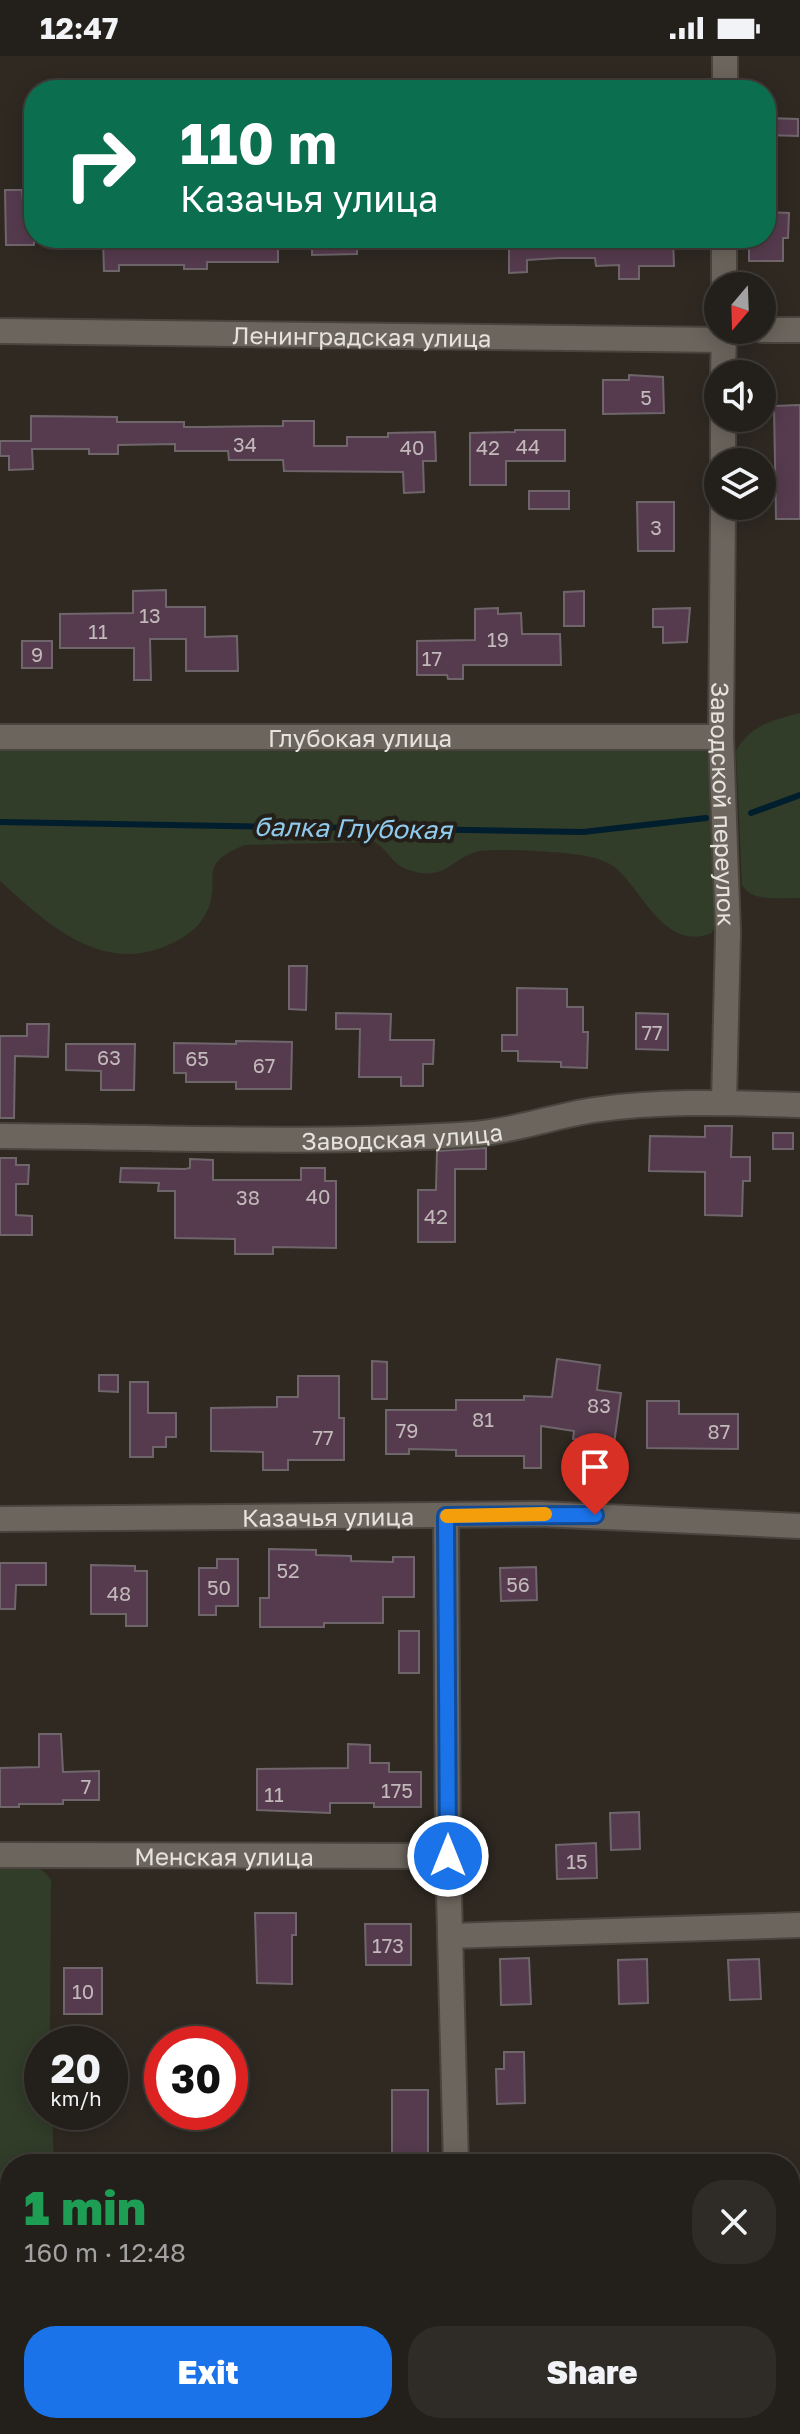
<!DOCTYPE html>
<meta charset="utf-8">
<style>
body{margin:0;font-family:"Golos Text",sans-serif;background:#2f2c27;color:#f1f3f6;height:100vh;display:flex;flex-direction:column;font-size:30px;white-space:nowrap}
*{box-sizing:border-box;margin:0}
p{font-size:26px;color:#a3a2a2}
.icon{flex:none;width:44px;height:44px;fill:none;stroke:currentColor;stroke-width:2;stroke-linecap:round;stroke-linejoin:round}
.map{position:relative;flex:1;overflow:hidden}
.side{position:absolute;left:0px;top:2098px;width:800px;height:280px;display:flex;flex-direction:column;background:#231f1a;border-radius:32px 32px 0 0;box-shadow:0 4px 20px #0003,0 0 0 2px #403d39}
.side>*{flex:none}
.banner{position:absolute;left:24px;top:24px;width:752px;height:168px;border-radius:32px;box-shadow:0 4px 20px #0003,0 0 0 2px #403d39;background:#0b6e4f;color:#fff;overflow:hidden}
.needle{width:52px;rotate:199deg}
.controls{position:absolute;left:704px;top:216px;display:grid;gap:16px}
.controls a{display:grid;place-items:center;width:72px;height:72px;border-radius:50%;background:#231f1a;box-shadow:0 4px 20px #0003,0 0 0 2px #403d39;font-size:40px}
.speed{position:absolute;left:24px;top:1970px;display:flex;gap:16px;font-size:40px;font-weight:700;text-align:center}
.speed>*{display:grid;place-content:center;width:104px;height:104px;border-radius:50%;background:#231f1a;box-shadow:0 4px 20px #0003,0 0 0 2px #403d39;line-height:1}
.speed small{font-size:20px;font-weight:400}
.speed .limit{border:12px solid #d22;background:#fff;color:#111}
.pin{position:absolute;display:grid;place-items:center;width:68px;height:68px;color:#fff;margin:-82px -34px;border-radius:50% 50% 50% 0;rotate:-45deg;box-shadow:0 0 8px #0007}
.pin .icon{rotate:45deg}
.me{position:absolute;width:88px;margin:-44px;rotate:0deg;stroke-linejoin:round;filter:drop-shadow(0 0 6px #0008)}
.turn{display:flex;align-items:center;gap:28px;height:168px;padding:0 24px;font-size:36px}
.turn .icon{width:104px;height:104px;stroke-width:2.5}
.turn b{display:block;font-size:56px;line-height:68px}
.round{display:grid;place-items:center;flex:none;width:84px;height:84px;border-radius:32px;background:#2f2c27}
.head{display:flex;align-items:center;justify-content:space-between;height:136px;padding:0 24px}
h1{font-size:48px;font-weight:800;line-height:60px;color:#1e9e55}
.cta{display:flex;gap:16px;margin-top:auto;padding:16px 24px}
.cta a{flex:1;height:92px;border-radius:32px;background:#1a73e8;color:#fff;font-size:32px;font-weight:800;line-height:92px;text-align:center}
.cta a+a{background:#2f2c27;color:#f1f3f6}
.status{display:flex;justify-content:space-between;align-items:center;height:56px;padding:0 40px;background:#231f1a;direction:ltr}
.status svg{height:22px;fill:currentColor}
.map>svg:first-child{display:block}
.green{fill:#313c29}
.lines{fill:none;stroke-linecap:round;stroke-linejoin:round}
.stream{stroke:#001e2d;stroke-width:6}
.building{fill:#563b4e;stroke:#6f666c;stroke-width:2}
.minor-casing{stroke:#49443e;stroke-width:28}
.minor{stroke:#6b655d;stroke-width:24}
.route-casing{stroke:#114b97;stroke-width:20}
.route{stroke:#1a73e8;stroke-width:14}
.slow{stroke:#f59e0b;stroke-width:14}
.labels{text-anchor:middle;dominant-baseline:central;stroke-width:8;stroke-linejoin:round;paint-order:stroke}
.number-label{font-size:20px;fill:#c2b9ba}
.street-label{font-size:24px;fill:#e6e3de;stroke:#251f19}
.water-label{font-size:26px;font-style:italic;fill:#8fcaec;stroke:#251f19}
</style>
<div class="status"><b>12:47</b><svg viewBox="0 0 49 12"><path d="M0 12V9h3v3zM5 12V6h3v6zM10 12V3h3v9zM15 12V0h3v12zM26 1h20v11H26zM47 4h2v5h-2z"/></svg></div>
<div class="map">
<svg width="800" height="2378" viewBox="0 0 800 2378">
<rect width="100%" height="100%" fill="#2f2922"/>
<g class="green">
<path d="M800,657V842C781,841 752,847 742,829L736,695C750,669 773,664 800,657Z"/>
<path d="M0,690H709L719,862L712,877C663,897 641,830 613,810C607,806 597,802 590,801C573,796 496,792 480,795C451,801 446,828 406,813C392,808 388,794 375,786L245,789C191,810 226,825 204,861C196,875 180,884 166,890C100,918 46,867 0,825Z"/>
<path d="M0,1809C20,1809 39,1805 51,1824L50,1988H42V2056H52L54,2108H10V2273H0Z"/>
</g>
<g class="lines">
<g class="stream">
<polyline points="751,757 800,739"/>
<polyline points="0,766 583,776 706,762"/>
</g>
</g>
<g class="building">
<polygon points="766,62 798,63 798,80 766,79"/>
<polygon points="5,134 22,134 23,145 34,145 34,189 6,189"/>
<polygon points="766,156 789,157 788,182 783,182 783,205 749,205 749,182 766,182"/>
<polygon points="148,182 278,182 278,206 207,206 207,213 184,213 184,209 119,209 119,215 104,215 103,185"/>
<polygon points="312,182 357,182 357,198 312,199"/>
<polygon points="509,182 673,182 674,210 639,210 639,223 619,223 619,209 596,210 595,202 559,202 527,204 527,216 509,217"/>
<polygon points="629,319 663,321 664,357 603,358 603,324 629,324"/>
<polygon points="800,349 800,463 776,463 774,350"/>
<polygon points="31,360 117,361 117,366 184,366 184,371 201,371 283,370 283,365 314,365 314,390 347,390 347,381 388,381 388,377 435,376 436,405 423,405 424,436 404,437 403,416 284,415 283,404 229,404 228,395 175,395 175,388 118,389 118,398 89,398 89,393 32,393 33,413 9,414 9,400 0,400 0,385 31,385"/>
<polygon points="515,374 565,374 565,405 506,405 506,429 470,429 470,377 515,376"/>
<rect x="529" y="435" width="40" height="18"/>
<polygon points="637,446 674,446 674,495 638,495"/>
<polygon points="166,534 166,551 205,551 205,581 237,580 238,615 186,615 186,583 150,583 151,624 134,624 134,592 60,592 60,558 133,557 133,535"/>
<polygon points="584,535 584,570 564,570 564,536"/>
<polygon points="498,552 498,558 521,557 522,578 560,578 561,609 463,609 463,623 448,623 447,619 417,619 417,585 475,584 475,553"/>
<polygon points="690,552 687,586 663,587 663,571 653,571 653,553"/>
<rect x="22" y="585" width="30" height="27"/>
<polygon points="289,910 307,910 306,954 289,953"/>
<polygon points="517,932 567,933 567,951 583,951 583,976 588,976 587,1012 561,1011 561,1006 518,1005 518,995 502,995 502,979 517,979"/>
<polygon points="336,957 391,958 390,984 434,984 433,1008 423,1008 423,1030 401,1030 401,1021 359,1021 360,973 336,973"/>
<polygon points="636,957 668,958 668,994 636,993"/>
<polygon points="27,968 49,968 48,1001 15,1000 14,1062 0,1062 0,980 27,980"/>
<polygon points="236,985 292,986 291,1033 236,1033 236,1026 186,1026 186,1017 174,1017 174,987 236,988"/>
<polygon points="66,988 135,988 134,1034 101,1034 101,1015 66,1014"/>
<polygon points="705,1070 732,1070 731,1101 750,1101 750,1125 743,1125 742,1160 705,1159 705,1116 649,1115 650,1080 705,1081"/>
<rect x="773" y="1077" width="20" height="16"/>
<polygon points="486,1092 486,1113 455,1113 455,1186 418,1186 418,1134 436,1134 437,1095"/>
<polygon points="0,1102 16,1102 16,1109 29,1109 28,1128 16,1128 16,1159 32,1160 32,1179 0,1179"/>
<polygon points="190,1103 213,1104 213,1124 301,1124 301,1112 325,1112 325,1125 336,1125 336,1192 273,1191 273,1198 235,1198 235,1183 175,1182 175,1135 158,1135 159,1127 120,1126 121,1112 185,1113 190,1112"/>
<polygon points="557,1303 600,1309 597,1334 621,1337 614,1388 573,1383 574,1375 541,1370 541,1412 524,1412 524,1400 456,1400 456,1394 409,1393 409,1398 386,1398 386,1354 456,1354 456,1344 524,1344 524,1340 552,1341"/>
<polygon points="372,1305 387,1306 387,1343 372,1343"/>
<polygon points="99,1319 118,1319 118,1336 99,1335"/>
<polygon points="298,1320 339,1320 339,1362 344,1362 344,1404 288,1404 288,1414 263,1414 263,1396 211,1395 211,1352 277,1351 277,1341 298,1341"/>
<polygon points="130,1326 148,1326 148,1357 176,1357 176,1381 166,1381 166,1391 153,1391 153,1401 130,1401"/>
<polygon points="647,1345 679,1345 679,1358 738,1358 738,1393 647,1392"/>
<polygon points="269,1493 316,1494 316,1499 351,1500 351,1505 393,1506 393,1501 414,1501 414,1541 383,1541 383,1567 324,1567 324,1571 260,1571 260,1542 269,1542"/>
<polygon points="217,1503 238,1503 238,1550 216,1550 216,1559 199,1559 199,1512 217,1512"/>
<polygon points="0,1507 46,1507 46,1529 16,1529 15,1553 0,1553"/>
<polygon points="91,1509 135,1510 135,1515 147,1515 147,1570 126,1570 126,1558 91,1558"/>
<polygon points="536,1511 537,1544 501,1545 500,1512"/>
<rect x="399" y="1575" width="20" height="42"/>
<polygon points="39,1678 61,1678 63,1716 99,1715 99,1744 63,1744 63,1748 19,1748 19,1751 0,1751 0,1712 39,1711"/>
<polygon points="348,1688 370,1689 370,1707 389,1707 389,1716 421,1716 421,1751 374,1751 374,1747 330,1747 330,1757 257,1754 257,1713 348,1712"/>
<polygon points="639,1756 640,1793 611,1794 610,1757"/>
<polygon points="596,1787 597,1822 557,1823 556,1789"/>
<polygon points="255,1857 296,1857 296,1879 292,1879 292,1928 257,1927"/>
<polygon points="365,1868 411,1868 411,1909 366,1909"/>
<polygon points="529,1902 531,1948 501,1949 500,1903"/>
<polygon points="647,1903 648,1947 619,1948 618,1904"/>
<polygon points="759,1903 761,1943 730,1944 728,1904"/>
<rect x="64" y="1912" width="38" height="46"/>
<polygon points="504,1996 524,1996 525,2047 497,2048 496,2013 504,2013"/>
<polygon points="392,2034 428,2034 428,2099 410,2099 410,2108 392,2108"/>
</g>
<g class="lines">
<defs>
<g id="minor">
<polyline points="725,34 725,0"/>
<polyline points="724,230 724,182"/>
<polyline points="762,274 800,274"/>
<path id="s1" d="M0,275L724,284"/>
<polyline points="723,318 724,274"/>
<polyline points="723,406 723,362"/>
<path id="s2" d="M723,450L721,681L728,876L724,1047"/>
<path id="s3" d="M0,681H721"/>
<path id="s4" d="M0,1080C156,1081 319,1089 474,1078C515,1075 553,1060 594,1054C662,1044 731,1047 800,1049"/>
<polyline points="446,1460 448,1800 456,2108"/>
<path id="s5" d="M0,1463L540,1458L800,1470"/>
<path id="s6" d="M0,1799L448,1800"/>
<polyline points="450,1880 800,1869"/>
<polyline points="790,2253 800,2253"/>
<polyline points="0,2281 10,2280"/>
<polyline points="444,2368 444,2378"/>
</g>
</defs>
<use href="#minor" class="minor-casing"/>
<use href="#minor" class="minor"/>
</g>
<g class="lines">
<defs>
<polyline id="route" points="448,1800 446,1460 595,1459"/>
</defs>
<use href="#route" class="route-casing"/>
<use href="#route" class="route"/>
<polyline class="slow" points="447,1460 545,1458"/>
</g>
<g class="labels">
<g class="number-label">
<text x="646" y="341">5</text>
<text x="245" y="388">34</text>
<text x="528" y="390">44</text>
<text x="412" y="391">40</text>
<text x="488" y="391">42</text>
<text x="656" y="471">3</text>
<text x="150" y="559">13</text>
<text x="98" y="575">11</text>
<text x="498" y="583">19</text>
<text x="37" y="598">9</text>
<text x="432" y="602">17</text>
<text x="652" y="976">77</text>
<text x="109" y="1001">63</text>
<text x="197" y="1002">65</text>
<text x="264" y="1009">67</text>
<text x="318" y="1140">40</text>
<text x="248" y="1141">38</text>
<text x="436" y="1160">42</text>
<text x="599" y="1349">83</text>
<text x="483" y="1363">81</text>
<text x="407" y="1374">79</text>
<text x="719" y="1375">87</text>
<text x="323" y="1381">77</text>
<text x="288" y="1514">52</text>
<text x="518" y="1528">56</text>
<text x="219" y="1531">50</text>
<text x="119" y="1537">48</text>
<text x="86" y="1730">7</text>
<text x="397" y="1734">175</text>
<text x="274" y="1738">11</text>
<text x="577" y="1805">15</text>
<text x="388" y="1889">173</text>
<text x="83" y="1935">10</text>
</g>
<g class="street-label">
<text stroke="none"><textPath href="#s1" startOffset="362">Ленинградская улица</textPath></text>
<text stroke="none"><textPath href="#s3" startOffset="360">Глубокая улица</textPath></text>
<text stroke="none"><textPath href="#s2" startOffset="298">Заводской переулок</textPath></text>
<text stroke="none"><textPath href="#s4" startOffset="402">Заводская улица</textPath></text>
<text stroke="none"><textPath href="#s5" startOffset="328">Казачья улица</textPath></text>
<text stroke="none"><textPath href="#s6" startOffset="224">Менская улица</textPath></text>
</g>
<g class="water-label">
<text transform="translate(353 772) rotate(1)">балка Глубокая</text>
</g>
</g>
</svg>
<div class="controls">
<a><svg class="needle" viewBox="-14 -14 28 28"><path d="M0-13l5 13h-10z" fill="#e53935"/><path d="M0 13l5-13h-10z" fill="#a3a2a2"/></svg></a>
<a><svg class="icon" aria-label="sound" viewBox="0 0 24 24"><path d="M4 9h4l5-4v14l-5-4H4zM17 9q2 3 0 6"/></svg></a>
<a><svg class="icon" aria-label="layers" viewBox="0 0 24 24"><path d="M12 4l9 5-9 5-9-5zM3 14l9 5 9-5"/></svg></a>
</div>
<div class="speed"><div>20<small>km/h</small></div><div class="limit">30</div></div>
<div class="pin" style="left:595px;top:1459px;background:#d93025"><svg class="icon" aria-label="arrive" viewBox="0 0 24 24"><path d="M6 21V4h12l-3 4 3 4H6"/></svg></div>
<svg class="me" style="left:448px;top:1800px" viewBox="-20 -20 40 40"><circle r="17" fill="#1a73e8" stroke="#fff" stroke-width="3"/><path d="M0-11L8 9 0 5-8 9z" fill="#fff"/></svg>
<div class="banner">
<div class="turn"><svg class="icon" aria-label="right" viewBox="0 0 24 24"><path d="M7 20v-9h11M14 6l5 5-5 5"/></svg><div><b>110 m</b>Казачья улица</div></div>
</div>
<section class="side">
<div class="head"><div><h1>1 min</h1><p>160 m · 12:48</p></div><a class="round"><svg class="icon" aria-label="close" viewBox="0 0 24 24"><path d="M6 6l12 12M18 6L6 18"/></svg></a></div>
<div class="cta"><a>Exit</a><a>Share</a></div>
</section>
</div>
